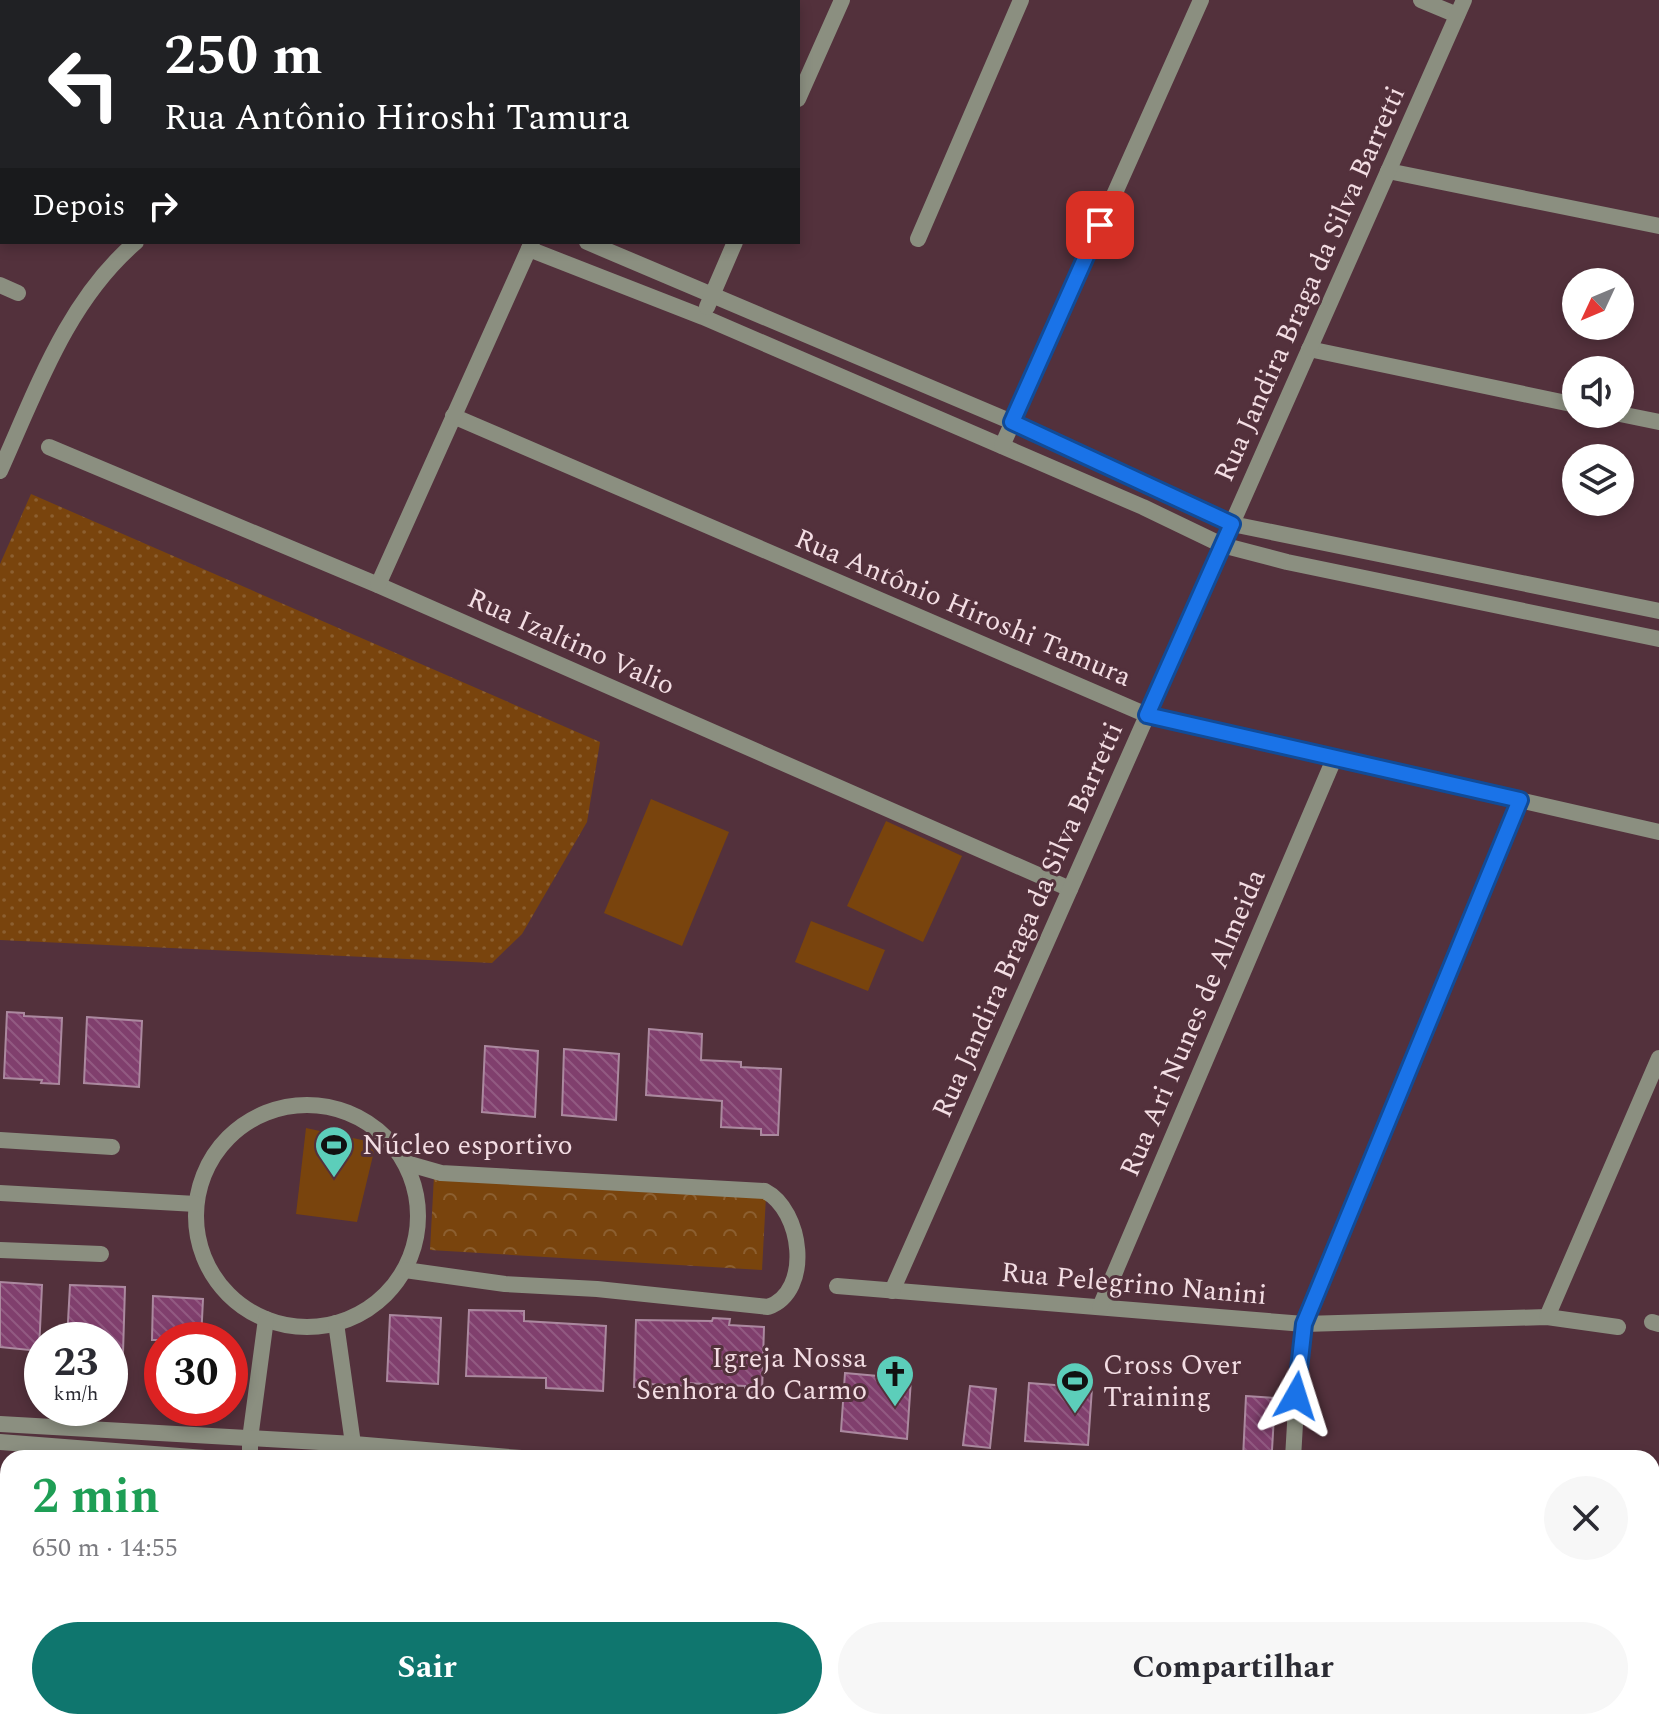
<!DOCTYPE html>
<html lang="pt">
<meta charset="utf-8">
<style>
body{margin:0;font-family:Spectral,serif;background:#f7f7f7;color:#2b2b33;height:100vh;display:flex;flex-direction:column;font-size:30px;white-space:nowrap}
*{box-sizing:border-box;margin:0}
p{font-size:26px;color:#7c7c81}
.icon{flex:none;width:44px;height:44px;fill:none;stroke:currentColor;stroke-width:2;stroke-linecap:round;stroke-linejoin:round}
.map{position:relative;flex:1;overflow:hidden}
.details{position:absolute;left:0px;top:1450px;width:1660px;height:280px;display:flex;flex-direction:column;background:#fff;border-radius:24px 24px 0 0;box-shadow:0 4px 12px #0003}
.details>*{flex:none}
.hud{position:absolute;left:0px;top:0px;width:800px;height:244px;box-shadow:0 4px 12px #0003;background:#202124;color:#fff;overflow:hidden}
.needle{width:52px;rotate:226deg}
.controls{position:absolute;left:1562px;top:268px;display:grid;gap:16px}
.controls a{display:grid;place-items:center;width:72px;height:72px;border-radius:50%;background:#fff;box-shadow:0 4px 12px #0003;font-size:40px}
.speed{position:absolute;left:24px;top:1322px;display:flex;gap:16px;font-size:40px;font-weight:700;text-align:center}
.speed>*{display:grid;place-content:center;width:104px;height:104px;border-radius:50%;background:#fff;box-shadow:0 4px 12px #0003;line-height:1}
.speed small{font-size:20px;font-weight:400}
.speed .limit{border:12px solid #d22;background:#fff;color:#111}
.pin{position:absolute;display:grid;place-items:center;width:68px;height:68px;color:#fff;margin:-34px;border-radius:16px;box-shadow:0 4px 12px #0006}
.me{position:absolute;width:88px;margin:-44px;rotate:6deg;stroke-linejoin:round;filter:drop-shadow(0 0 6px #0008)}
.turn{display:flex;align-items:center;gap:28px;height:168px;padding:0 32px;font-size:36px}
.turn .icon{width:104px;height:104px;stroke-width:2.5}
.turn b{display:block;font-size:56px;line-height:68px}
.then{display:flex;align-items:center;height:76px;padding:0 32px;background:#0003;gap:16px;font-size:30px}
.round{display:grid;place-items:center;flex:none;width:84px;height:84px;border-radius:42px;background:#f7f7f7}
.overview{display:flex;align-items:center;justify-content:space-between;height:136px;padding:0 32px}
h1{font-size:48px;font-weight:700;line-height:60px;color:#1e9e55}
.primary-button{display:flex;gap:16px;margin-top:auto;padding:16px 32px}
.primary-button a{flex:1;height:92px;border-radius:48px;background:#0f766e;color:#fff;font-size:32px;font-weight:700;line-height:92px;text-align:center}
.primary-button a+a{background:#f7f7f7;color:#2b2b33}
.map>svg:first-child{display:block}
.grass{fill:url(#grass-dots)}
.forest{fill:url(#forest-firs)}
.park{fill:url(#park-crowns)}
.pitch{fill:#79440d}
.building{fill:url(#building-back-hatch);stroke:#ab899f;stroke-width:2}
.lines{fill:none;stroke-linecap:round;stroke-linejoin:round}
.minor{stroke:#8b8f80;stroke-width:16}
.tertiary{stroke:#8b8f80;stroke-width:16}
.secondary{stroke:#b7bea5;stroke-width:16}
.rail-casing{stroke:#d4bbc2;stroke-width:8}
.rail{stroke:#53313c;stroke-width:5;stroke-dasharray:15;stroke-linecap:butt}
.route-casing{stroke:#114b97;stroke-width:20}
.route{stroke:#1a73e8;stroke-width:14}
.labels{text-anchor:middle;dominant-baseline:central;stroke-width:6;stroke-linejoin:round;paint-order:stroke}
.street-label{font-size:28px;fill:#f3dde3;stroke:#53313c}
.poi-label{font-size:28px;fill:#f3dde3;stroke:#53313c;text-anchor:start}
</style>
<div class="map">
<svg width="1659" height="1730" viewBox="0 0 1659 1730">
<defs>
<pattern id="grass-dots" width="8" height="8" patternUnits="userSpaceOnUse" patternTransform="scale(2)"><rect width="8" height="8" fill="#79440d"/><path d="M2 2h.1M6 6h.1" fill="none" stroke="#8c5f30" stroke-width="1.8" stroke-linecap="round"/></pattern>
<pattern id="forest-firs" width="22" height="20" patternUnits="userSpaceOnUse" patternTransform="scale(2)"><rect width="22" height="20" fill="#79440d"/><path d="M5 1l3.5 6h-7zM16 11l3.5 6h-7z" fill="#8c5f30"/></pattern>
<pattern id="park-crowns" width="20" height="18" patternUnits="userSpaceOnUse" patternTransform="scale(2)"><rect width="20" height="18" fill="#79440d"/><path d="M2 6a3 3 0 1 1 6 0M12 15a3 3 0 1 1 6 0" fill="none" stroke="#8c5f30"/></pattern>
<pattern id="building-back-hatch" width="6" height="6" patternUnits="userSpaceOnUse" patternTransform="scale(2)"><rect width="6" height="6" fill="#803f6d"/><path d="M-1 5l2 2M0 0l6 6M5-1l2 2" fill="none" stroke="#925a82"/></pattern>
</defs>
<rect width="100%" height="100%" fill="#53313c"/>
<polygon class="grass" points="31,494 600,742 587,822 522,934 492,963 0,940 0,564"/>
<polygon class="forest" points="564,1722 741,1722 744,1730 562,1730"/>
<polygon class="park" points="434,1176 766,1196 762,1270 430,1250"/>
<g class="pitch">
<polygon points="651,799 729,832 682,946 604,913"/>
<polygon points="886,821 962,856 923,942 847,906"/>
<polygon points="811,921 885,950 868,991 795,962"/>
<polygon points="306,1128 376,1143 357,1222 296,1214"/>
</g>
<g class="building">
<polygon points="7,1012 24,1013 24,1016 62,1018 59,1084 41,1083 42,1080 4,1078"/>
<polygon points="87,1017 142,1021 139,1087 84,1083"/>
<polygon points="649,1029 702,1034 701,1060 741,1062 741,1067 781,1069 778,1135 761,1135 761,1129 721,1127 722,1101 646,1095"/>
<polygon points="485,1046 538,1051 535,1117 482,1112"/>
<polygon points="564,1049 619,1054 616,1120 562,1115"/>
<polygon points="0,1282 42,1285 39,1351 0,1347"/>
<polygon points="70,1285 125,1287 123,1353 110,1352 110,1340 67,1340"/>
<polygon points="153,1296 203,1299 201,1340 152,1340"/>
<polygon points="469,1310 524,1311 524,1321 606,1326 603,1391 546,1388 546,1378 466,1376"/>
<polygon points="390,1315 441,1318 438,1384 387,1381"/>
<polygon points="713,1318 730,1319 729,1325 764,1327 762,1393 745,1392 745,1386 686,1383 686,1386 651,1384 651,1387 634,1387 636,1320 712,1321"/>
<polygon points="845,1373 911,1379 907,1439 841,1431"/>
<polygon points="1029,1383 1092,1388 1088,1445 1025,1441"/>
<polygon points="970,1386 996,1389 990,1448 963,1445"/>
<polygon points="1246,1396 1275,1398 1272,1450 1265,1458 1243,1458"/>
</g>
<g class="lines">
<g class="minor">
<polyline points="244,0 248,2"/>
<polyline points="1421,0 1457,15"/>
<polyline points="428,2 430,0"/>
<polyline points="636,2 637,0"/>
<polyline points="0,93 2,94"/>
<polyline points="798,99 842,0"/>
<polyline points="1388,171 1659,226"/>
<polyline points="918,239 1021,0"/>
<polyline points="587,242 1012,422 1232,524 1659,611"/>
<polyline points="529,249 703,317 1143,507 1222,545 1287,562 1659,639"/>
<polyline points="0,285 18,293"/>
<polyline points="707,307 735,242"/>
<polyline points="1309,349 1576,405"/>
<polyline points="1620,414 1659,422"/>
<polyline points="453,416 1147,715 1659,832"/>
<polyline points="1002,446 1201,0"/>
<polyline points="49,447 378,585 1070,889"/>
<path d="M0,471C36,391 67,301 136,242"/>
<polyline points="378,585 532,242"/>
<circle cx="307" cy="1216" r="111"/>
<polyline points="0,1140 112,1147"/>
<polyline points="0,1193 196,1204"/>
<polyline points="0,1250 101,1254"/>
<path d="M405,1270L505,1284L597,1289L768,1307C813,1291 802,1210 765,1191L441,1173L406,1163"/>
<polyline points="837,1286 1304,1324 1547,1317 1618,1327"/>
<polyline points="892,1291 1464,0"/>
<polyline points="1100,1307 1334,759"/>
<polyline points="1547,1317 1659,1058"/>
<polyline points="1652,1322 1659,1324"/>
<polyline points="336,1323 355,1458"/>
<polyline points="1296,1396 1304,1324 1520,800"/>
<polyline points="250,1458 250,1439 266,1319"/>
<polyline points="1293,1458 1296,1407"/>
<polyline points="0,1568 8,1569"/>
<polyline points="1652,1648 1659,1619"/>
<polyline points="1283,1722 1295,1730"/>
<polyline points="1509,1722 1533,1724"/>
<polyline points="1631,1730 1633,1722"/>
<polyline points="1656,1730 1659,1719"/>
</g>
<g class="tertiary">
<polyline points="0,1424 354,1444 521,1458"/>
<polyline points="0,1442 205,1458"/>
<polyline points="1652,1630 1655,1636"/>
</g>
<polyline class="secondary" points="1659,1519 1653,1536 1659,1555"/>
<defs>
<g id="rail">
<polyline points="0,1505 8,1506"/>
<polyline points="974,1722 989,1730"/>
</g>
</defs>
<use href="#rail" class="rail-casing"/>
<use href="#rail" class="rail"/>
</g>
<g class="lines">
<defs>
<polyline id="route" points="1100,225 1012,422 1232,524 1147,715 1520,800 1304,1324 1296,1396"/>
</defs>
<use href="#route" class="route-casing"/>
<use href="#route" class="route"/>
</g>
<defs>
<symbol id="stadium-pin" viewBox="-11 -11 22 30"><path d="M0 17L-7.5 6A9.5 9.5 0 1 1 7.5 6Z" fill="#5cceba" stroke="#53313c"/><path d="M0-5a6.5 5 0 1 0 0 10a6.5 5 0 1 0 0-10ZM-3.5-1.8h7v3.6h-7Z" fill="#111"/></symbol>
<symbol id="church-pin" viewBox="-11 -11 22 30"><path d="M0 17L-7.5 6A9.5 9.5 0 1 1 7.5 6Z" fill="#5cceba" stroke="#53313c"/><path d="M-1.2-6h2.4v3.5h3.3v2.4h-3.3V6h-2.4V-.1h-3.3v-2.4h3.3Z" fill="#111"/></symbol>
</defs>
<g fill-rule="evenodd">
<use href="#stadium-pin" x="312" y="1123" width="44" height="60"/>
<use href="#church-pin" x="873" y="1352" width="44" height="60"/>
<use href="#stadium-pin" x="1053" y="1359" width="44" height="60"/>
</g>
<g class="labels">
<g class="street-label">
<text transform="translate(1310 284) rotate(-66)">Rua Jandira Braga da Silva Barretti</text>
<text transform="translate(963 608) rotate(23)">Rua Antônio Hiroshi Tamura</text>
<text transform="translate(571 642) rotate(24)">Rua Izaltino Valio</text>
<text transform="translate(1028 920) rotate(-66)">Rua Jandira Braga da Silva Barretti</text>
<text transform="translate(1193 1023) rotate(-67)">Rua Ari Nunes de Almeida</text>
<text transform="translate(1134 1284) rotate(5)">Rua Pelegrino Nanini</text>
</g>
<g class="poi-label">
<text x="362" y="1145">Núcleo esportivo</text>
<text x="867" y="1358" text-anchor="end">Igreja Nossa<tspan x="867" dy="32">Senhora do Carmo</tspan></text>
<text x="1103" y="1365">Cross Over<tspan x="1103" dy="32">Training</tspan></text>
</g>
</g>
</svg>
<div class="controls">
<a><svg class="needle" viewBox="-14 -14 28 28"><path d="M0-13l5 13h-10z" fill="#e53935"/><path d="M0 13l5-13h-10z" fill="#7c7c81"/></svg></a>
<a><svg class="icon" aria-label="sound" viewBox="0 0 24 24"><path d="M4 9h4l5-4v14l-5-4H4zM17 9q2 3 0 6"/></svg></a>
<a><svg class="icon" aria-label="layers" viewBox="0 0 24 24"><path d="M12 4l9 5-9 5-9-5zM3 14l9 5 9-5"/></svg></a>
</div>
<div class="speed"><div>23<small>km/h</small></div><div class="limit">30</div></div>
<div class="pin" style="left:1100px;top:225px;background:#d93025"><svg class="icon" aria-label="arrive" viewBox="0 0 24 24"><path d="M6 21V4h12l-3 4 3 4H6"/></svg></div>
<svg class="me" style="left:1296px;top:1396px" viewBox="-20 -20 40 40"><path d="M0-17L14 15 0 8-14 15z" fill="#1a73e8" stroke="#fff" stroke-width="4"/></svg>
<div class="hud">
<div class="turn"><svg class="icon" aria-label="left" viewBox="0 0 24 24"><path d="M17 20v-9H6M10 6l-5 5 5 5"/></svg><div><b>250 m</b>Rua Antônio Hiroshi Tamura</div></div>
<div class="then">Depois<svg class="icon" aria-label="right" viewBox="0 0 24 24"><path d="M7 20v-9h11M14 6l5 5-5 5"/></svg></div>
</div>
<section class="details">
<div class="overview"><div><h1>2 min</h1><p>650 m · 14:55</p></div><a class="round"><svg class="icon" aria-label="close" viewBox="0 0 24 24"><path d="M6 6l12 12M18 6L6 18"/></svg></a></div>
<div class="primary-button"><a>Sair</a><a>Compartilhar</a></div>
</section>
</div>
